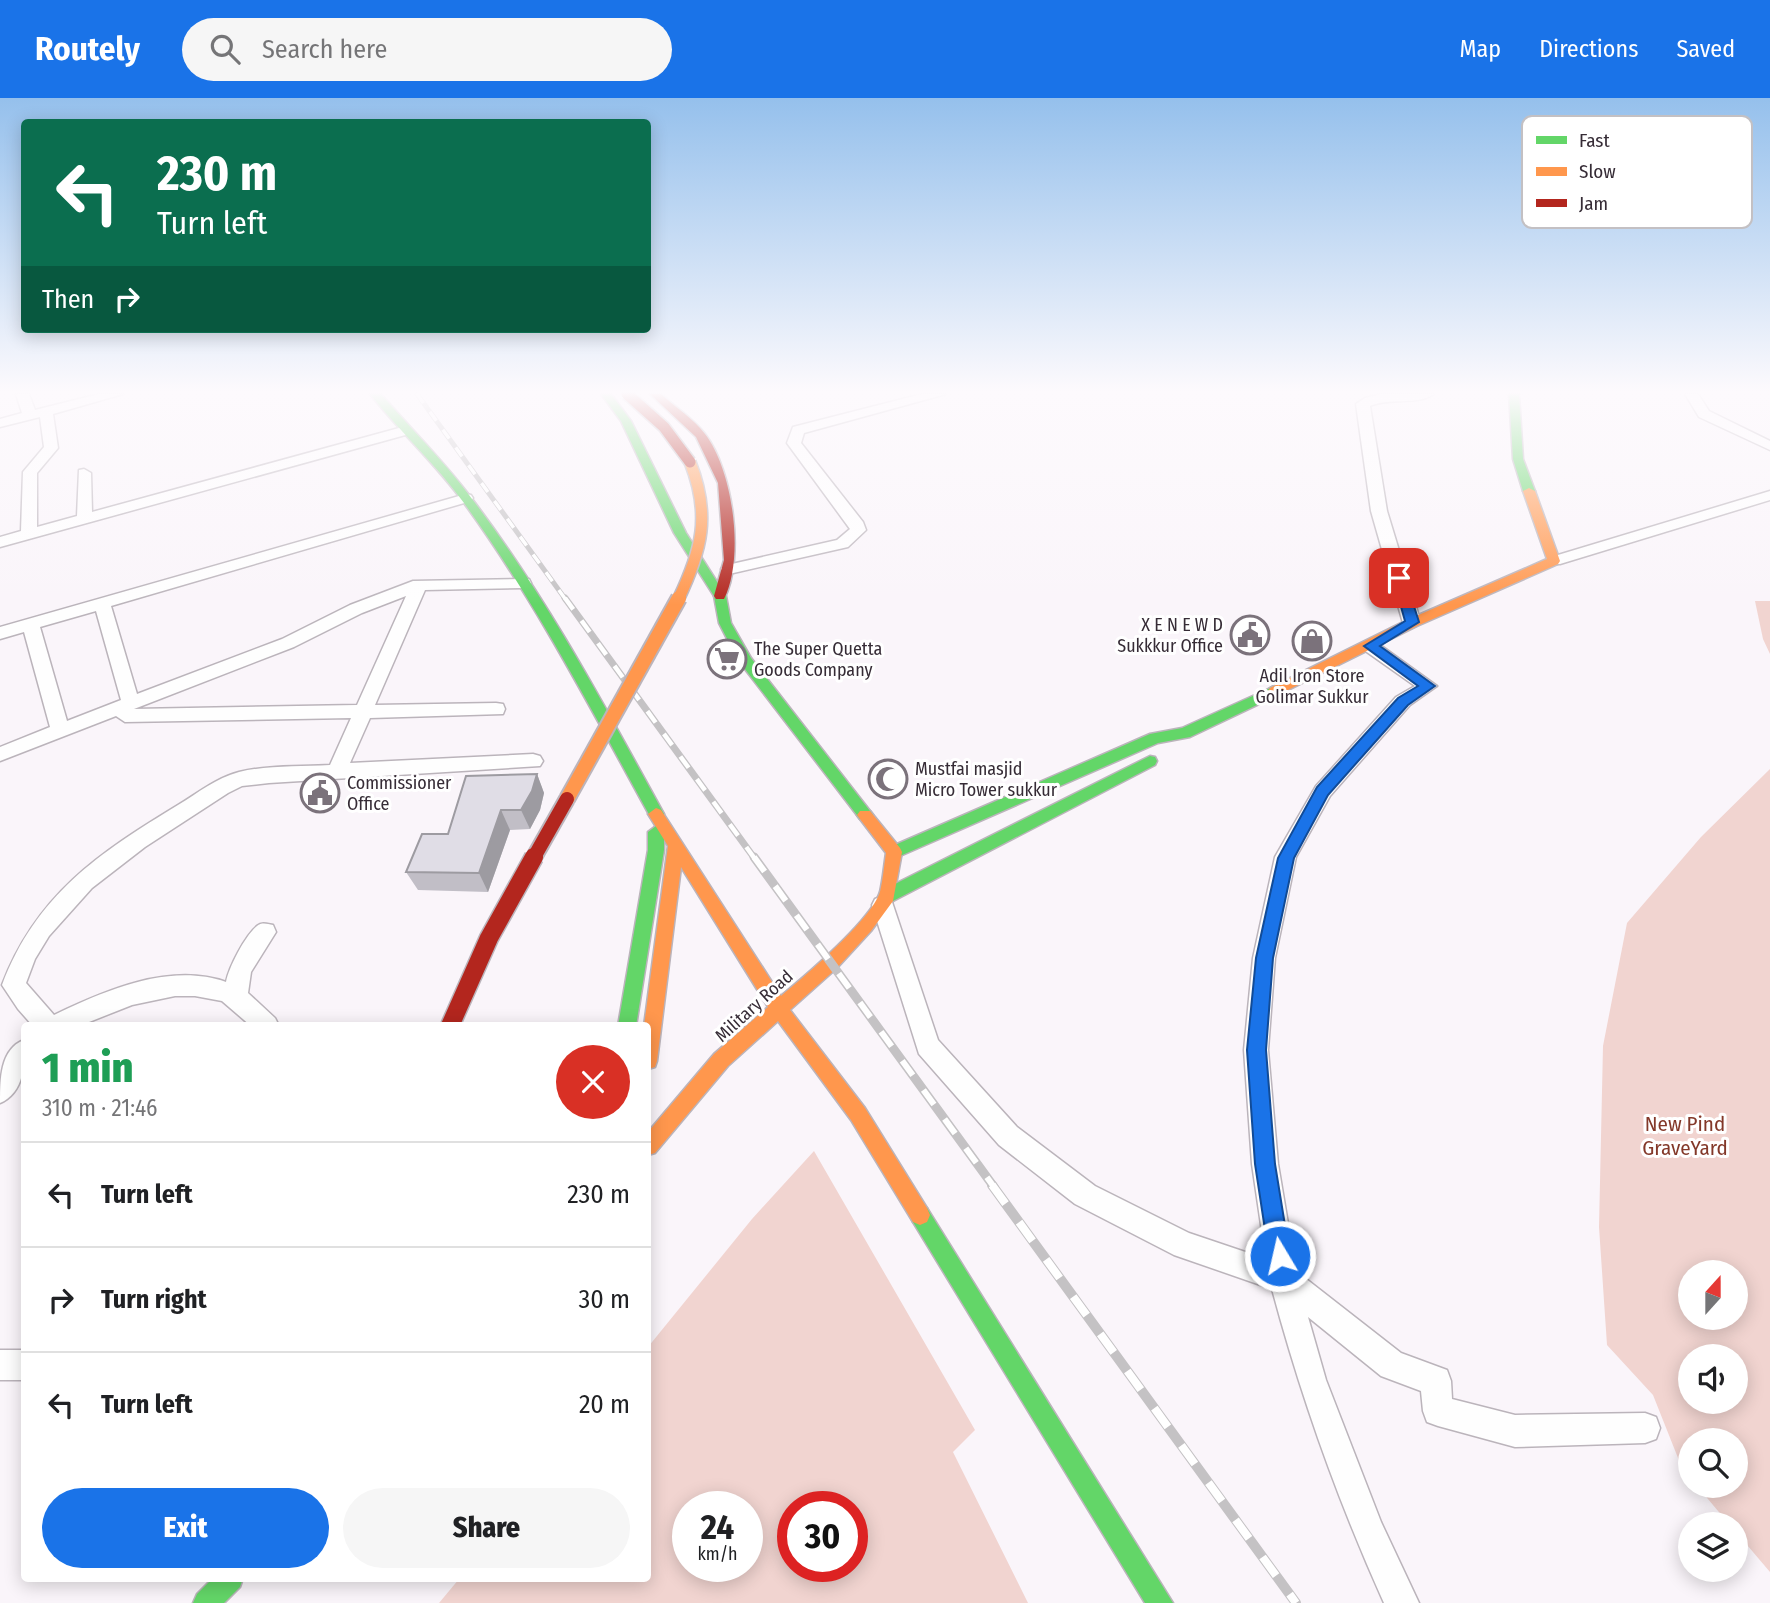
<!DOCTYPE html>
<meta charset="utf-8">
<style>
body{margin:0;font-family:"Fira Sans Condensed",sans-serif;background:#f6f6f6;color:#202124;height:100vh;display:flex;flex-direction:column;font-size:26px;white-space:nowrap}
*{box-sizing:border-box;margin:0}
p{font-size:23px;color:#757577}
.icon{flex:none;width:38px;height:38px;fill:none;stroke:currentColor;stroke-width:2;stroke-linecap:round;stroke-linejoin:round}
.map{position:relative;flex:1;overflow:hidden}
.sheet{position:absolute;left:21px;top:924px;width:630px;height:560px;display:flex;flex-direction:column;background:#fff;border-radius:7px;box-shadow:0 4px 18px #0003}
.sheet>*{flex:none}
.guide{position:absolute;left:21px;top:21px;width:630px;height:214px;border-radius:7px;box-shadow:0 4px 18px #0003;background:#0b6e4f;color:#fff;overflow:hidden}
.needle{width:46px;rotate:21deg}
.buttons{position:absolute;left:1678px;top:1162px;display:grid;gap:14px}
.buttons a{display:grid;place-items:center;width:70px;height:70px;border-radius:50%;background:#fff;box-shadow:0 4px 18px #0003;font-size:35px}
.speed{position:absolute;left:672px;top:1393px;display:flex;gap:14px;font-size:35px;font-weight:700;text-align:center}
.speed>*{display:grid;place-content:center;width:91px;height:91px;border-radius:50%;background:#fff;box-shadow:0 4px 18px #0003;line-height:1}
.speed small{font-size:18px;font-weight:400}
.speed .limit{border:10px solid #d22;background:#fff;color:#111}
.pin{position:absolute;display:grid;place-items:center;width:60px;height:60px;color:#fff;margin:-30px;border-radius:14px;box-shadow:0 4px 10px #0006}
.me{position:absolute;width:77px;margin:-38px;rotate:351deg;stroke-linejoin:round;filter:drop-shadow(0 0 5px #0008)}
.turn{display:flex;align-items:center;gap:24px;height:147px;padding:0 21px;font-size:32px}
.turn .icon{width:91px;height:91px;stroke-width:2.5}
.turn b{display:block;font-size:49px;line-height:60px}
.then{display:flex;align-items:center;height:66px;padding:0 21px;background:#0003;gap:14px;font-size:26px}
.round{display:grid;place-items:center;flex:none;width:74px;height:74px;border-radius:37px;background:#f6f6f6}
.headline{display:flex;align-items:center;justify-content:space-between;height:119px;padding:0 21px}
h1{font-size:42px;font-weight:800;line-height:52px;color:#1e9e55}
.action{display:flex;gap:14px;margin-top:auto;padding:14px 21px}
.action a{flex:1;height:80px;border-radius:42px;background:#1a73e8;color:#fff;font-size:28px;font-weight:800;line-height:80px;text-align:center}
.action a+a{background:#f6f6f6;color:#202124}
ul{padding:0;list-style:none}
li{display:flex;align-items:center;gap:21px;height:105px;padding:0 21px;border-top:2px solid #e0e0e0}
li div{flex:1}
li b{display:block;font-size:26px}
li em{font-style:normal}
header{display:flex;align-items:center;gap:42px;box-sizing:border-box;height:98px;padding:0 35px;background:#1a73e8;color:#fff}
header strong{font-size:33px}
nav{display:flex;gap:38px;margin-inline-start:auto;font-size:24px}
.search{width:490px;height:63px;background:#f6f6f6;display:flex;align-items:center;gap:18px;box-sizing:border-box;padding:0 24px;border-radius:38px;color:#757577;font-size:26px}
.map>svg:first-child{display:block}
.green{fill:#f1d4d0;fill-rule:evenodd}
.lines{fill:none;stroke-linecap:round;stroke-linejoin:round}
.street-casing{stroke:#bbb4bb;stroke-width:3}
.fast-casing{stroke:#bbb4bb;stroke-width:3}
.slow-casing{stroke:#bbb4bb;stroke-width:3}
.jam-casing{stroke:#bbb4bb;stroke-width:3}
.street{fill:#fefefe;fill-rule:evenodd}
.fast{fill:#63d668;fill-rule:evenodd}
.slow{fill:#ff974d;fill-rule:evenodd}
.jam{fill:#b3261e;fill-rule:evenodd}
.rail-far3-casing{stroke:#c4c2c4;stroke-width:5}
.rail-far2-casing{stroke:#c4c2c4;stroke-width:7}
.rail-far1-casing{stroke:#c4c2c4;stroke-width:9}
.rail-casing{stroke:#c4c2c4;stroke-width:10}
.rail-far3{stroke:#fff;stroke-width:3.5;stroke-dasharray:11;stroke-linecap:butt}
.rail-far2{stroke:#fff;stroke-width:4.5;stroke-dasharray:14;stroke-linecap:butt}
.rail-far1{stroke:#fff;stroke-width:6;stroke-dasharray:18;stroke-linecap:butt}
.rail{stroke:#fff;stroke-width:8;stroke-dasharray:23;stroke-linecap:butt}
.slow-bridge-far1-casing{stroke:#bbb4bb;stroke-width:14;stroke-linecap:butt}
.slow-bridge-casing{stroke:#bbb4bb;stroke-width:18;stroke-linecap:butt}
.jam-bridge-far2-casing{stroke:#bbb4bb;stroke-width:14;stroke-linecap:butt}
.jam-bridge-far1-casing{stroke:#bbb4bb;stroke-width:18;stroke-linecap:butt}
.jam-bridge-casing{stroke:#bbb4bb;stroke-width:21;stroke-linecap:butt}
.slow-bridge-far1{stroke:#ff974d;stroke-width:11}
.slow-bridge{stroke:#ff974d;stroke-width:14}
.jam-bridge-far2{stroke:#b3261e;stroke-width:11}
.jam-bridge-far1{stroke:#b3261e;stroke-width:14}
.jam-bridge{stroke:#b3261e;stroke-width:18}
.wall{fill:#c1bec6}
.shaded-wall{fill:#9d9ba1}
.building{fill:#e0dde6;stroke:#9d9ba1;stroke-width:2}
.route{fill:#1a73e8;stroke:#114b97;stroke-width:2}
.labels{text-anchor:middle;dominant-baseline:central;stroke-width:6;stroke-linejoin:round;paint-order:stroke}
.poi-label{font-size:18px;fill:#362c36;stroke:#fff;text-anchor:start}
.street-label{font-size:18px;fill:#362c36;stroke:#fff}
.near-park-label{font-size:21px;fill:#833829;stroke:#fff}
.key{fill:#fff;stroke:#c3c0c3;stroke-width:2}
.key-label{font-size:19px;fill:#362c36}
</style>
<header>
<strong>Routely</strong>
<div class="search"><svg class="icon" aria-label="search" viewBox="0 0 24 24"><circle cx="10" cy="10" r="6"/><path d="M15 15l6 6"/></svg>Search here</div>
<nav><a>Map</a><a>Directions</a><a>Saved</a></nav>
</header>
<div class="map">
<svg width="1770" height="1505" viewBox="0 0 1770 1505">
<rect width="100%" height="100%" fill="#faf5fa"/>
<g class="green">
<polygon points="1755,503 1770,503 1770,556 1763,541"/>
<path d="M1770,671V1474L1736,1434V1426H1729L1697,1388H1736V1342H1690V1380L1682,1370L1653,1297L1607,1247L1599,1129L1603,948L1627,825L1701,739ZM1690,1174H1736V1220H1690ZM1690,1258H1736V1304H1690Z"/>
<path d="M814,1053L975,1332L953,1354L1028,1505H439L459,1481L648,1480V1249L752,1121ZM688,1409H747V1468H688ZM793,1409H852V1468H793Z"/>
</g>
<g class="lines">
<defs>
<g id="street">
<polygon points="16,296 29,296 35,312 99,296 123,296 53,316 58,350 37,375 37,429 77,418 79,372 84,371 91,375 92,414 399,330 409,330 411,333 409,336 0,449 0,439 21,433 23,374 44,349 40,319 0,329 0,321 22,315"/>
<polygon points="922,296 946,296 804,335 801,345 863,424 866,432 848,449 729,476 723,474 721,471 723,468 837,442 850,431 787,345 793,329"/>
<path d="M1381,296H1434C1416,308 1390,299 1370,308L1387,413L1421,525L1412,530L1403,525L1371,413L1356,306L1365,300Z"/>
<polygon points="1685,296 1698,296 1709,313 1770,343 1770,352 1699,319"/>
<polygon points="1770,393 1770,402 1560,466 1548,466 1546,463 1548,460"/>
<path d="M466,396L471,397L473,400L471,403L111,508L137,596L282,541L350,507L413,483L529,481L531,485L529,489L523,490L425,492L375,607L496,605L503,606L505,611L503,616L370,620L350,665L533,656L540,658L543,663L540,668L269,685L242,688L228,695L145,749L92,790L49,838L35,861L26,885L54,917C104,893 170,864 226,884C229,869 245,838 257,828C262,824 267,826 273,827L276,834L251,874L248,895L275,920L279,928H251L222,903L195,898H175L132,907L79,928H33L18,911L2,887C36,797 99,755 178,707C198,695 216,680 239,674C268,667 300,669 330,667L351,620L125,624L116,618L0,663V649L50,629L24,534L0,541V529ZM406,498L357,607L134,611L294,549L362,515ZM96,513L121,602L67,623L40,529Z"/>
<path d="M1370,542L1376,544L1437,588L1410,607L1330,698L1296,759L1275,860L1268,952L1278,1066L1296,1173L1401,1255L1447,1272L1451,1283L1452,1301L1515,1317L1645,1315L1656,1319L1660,1330L1656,1341L1645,1345L1515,1349L1438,1328L1427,1324L1423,1313L1421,1293L1381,1278L1308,1219L1326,1282L1381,1424L1419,1505H1384C1338,1403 1301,1299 1272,1191L1174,1157L1075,1106L999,1047L919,956L872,807L875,801L883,798L891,801L938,942L1017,1029L1095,1088L1189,1135L1266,1161L1252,1066L1244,952L1253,860L1275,759L1316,688L1396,599L1415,588L1364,552L1361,548Z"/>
<path d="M24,942C26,964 24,995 0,1005C0,982 0,951 24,942Z"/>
<rect x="0" y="1252" width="24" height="30"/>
</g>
<g id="fast">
<path d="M370,296H381C410,330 442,361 469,397C545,496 604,607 664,716L661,720H651C592,613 536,504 464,405C436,366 400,334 370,296Z"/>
<polygon points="601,296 611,296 631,323 686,435 726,498 731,525 751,560 870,713 873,717 870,721 860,721 738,562 719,525 714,498 674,435 621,323"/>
<polygon points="1509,296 1519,296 1523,361 1535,393 1529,396 1523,393 1513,361"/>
<polygon points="1275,588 1282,593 1280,596 1190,639 1158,645 900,758 888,758 886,754 888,750 1150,636 1182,630"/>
<polygon points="1150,658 1155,659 1157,663 1155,667 893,803 881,803 879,798 881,793"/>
<polygon points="656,728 664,734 664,752 636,928 618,928 648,752 648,734"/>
<polygon points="920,1107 927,1110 1173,1505 1145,1505 913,1124 910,1117 913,1110"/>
<polygon points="213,1480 243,1480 240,1489 224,1505 193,1505 197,1496"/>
</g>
<g id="slow">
<polygon points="1529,390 1535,393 1560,463 1558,466 1417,528 1280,596 1270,596 1268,593 1270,590 1407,522 1547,461 1523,393"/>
<path d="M656,710L661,712L781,898C805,878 871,822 880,794C883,781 884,768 886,755L860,721L857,717L860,713H870L900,750L902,754L893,803L871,833L837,870L790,912L865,1010L927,1110L930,1117L927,1124L920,1127L913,1124L851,1022L778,923L728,968L655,1055L648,1057V1034L714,956L768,909L681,769L657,963L655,969L648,971V928H644L668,748L648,716Z"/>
</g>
<path id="jam" d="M650,296H661C675,309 694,321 705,336C733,372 745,460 724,501H716L714,498L724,462L718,385L696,339Z"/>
</defs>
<use href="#street" class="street-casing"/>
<use href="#fast" class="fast-casing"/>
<use href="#slow" class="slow-casing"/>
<use href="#jam" class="jam-casing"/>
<use href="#street" class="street"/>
<use href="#fast" class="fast"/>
<use href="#slow" class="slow"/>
<use href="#jam" class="jam"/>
<defs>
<polyline id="rail-far3" points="417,296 566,502"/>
<polyline id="rail-far2" points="565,500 755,761"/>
<polyline id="rail-far1" points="754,759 994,1089"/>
<polyline id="rail" points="992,1087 1296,1505"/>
</defs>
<use href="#rail-far3" class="rail-far3-casing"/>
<use href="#rail-far2" class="rail-far2-casing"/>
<use href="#rail-far1" class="rail-far1-casing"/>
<use href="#rail" class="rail-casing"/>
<use href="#rail-far3" class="rail-far3"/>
<use href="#rail-far2" class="rail-far2"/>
<use href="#rail-far1" class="rail-far1"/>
<use href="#rail" class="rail"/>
<defs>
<path id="slow-bridge-far1" d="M678,502C702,452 711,417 690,364"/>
<polyline id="slow-bridge" points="567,701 679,500"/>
<polyline id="jam-bridge-far2" points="627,296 664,329 690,364"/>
<polyline id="jam-bridge-far1" points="533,761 567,701"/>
<polyline id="jam-bridge" points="450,928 489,840 534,759"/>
</defs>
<use href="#slow-bridge-far1" class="slow-bridge-far1-casing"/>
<use href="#slow-bridge" class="slow-bridge-casing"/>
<use href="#jam-bridge-far2" class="jam-bridge-far2-casing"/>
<use href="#jam-bridge-far1" class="jam-bridge-far1-casing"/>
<use href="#jam-bridge" class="jam-bridge-casing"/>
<use href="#slow-bridge-far1" class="slow-bridge-far1"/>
<use href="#slow-bridge" class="slow-bridge"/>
<use href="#jam-bridge-far2" class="jam-bridge-far2"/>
<use href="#jam-bridge-far1" class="jam-bridge-far1"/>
<use href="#jam-bridge" class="jam-bridge"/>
</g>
<polygon class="wall" points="537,676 544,695 540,712 530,731 510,732 488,794 418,792 406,774 448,736"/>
<g class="shaded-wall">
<polygon points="537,676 544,695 540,712 530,731 521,712"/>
<polygon points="501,712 510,732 488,794 479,775"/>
</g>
<polygon class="building" points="537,676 532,693 521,712 501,712 479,775 406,774 422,736 448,736 466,678"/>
<linearGradient id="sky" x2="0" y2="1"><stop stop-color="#95c0ec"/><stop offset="0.58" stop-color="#fdfafd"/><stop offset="1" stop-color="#fdfafd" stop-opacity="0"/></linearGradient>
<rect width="1770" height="507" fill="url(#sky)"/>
<polygon class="route" points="1399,476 1405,480 1419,524 1380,548 1435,588 1408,607 1328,697 1294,760 1273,860 1266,952 1275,1066 1290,1158 1287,1165 1280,1169 1272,1165 1269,1158 1255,1066 1247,952 1256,860 1278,760 1317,689 1398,600 1418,588 1364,548 1405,523 1393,480"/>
<defs>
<symbol id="civic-ring" viewBox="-11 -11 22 22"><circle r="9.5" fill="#fff" stroke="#7b727b" stroke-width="1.5"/><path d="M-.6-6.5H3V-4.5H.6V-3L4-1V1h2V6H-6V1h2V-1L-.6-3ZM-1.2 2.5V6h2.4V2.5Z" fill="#7b727b"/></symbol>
<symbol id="shop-ring" viewBox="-11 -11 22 22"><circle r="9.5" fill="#fff" stroke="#7b727b" stroke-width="1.5"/><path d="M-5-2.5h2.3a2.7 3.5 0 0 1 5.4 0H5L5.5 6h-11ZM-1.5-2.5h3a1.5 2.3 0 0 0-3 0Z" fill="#7b727b"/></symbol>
<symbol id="supermarket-ring" viewBox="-11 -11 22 22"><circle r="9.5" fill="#fff" stroke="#7b727b" stroke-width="1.5"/><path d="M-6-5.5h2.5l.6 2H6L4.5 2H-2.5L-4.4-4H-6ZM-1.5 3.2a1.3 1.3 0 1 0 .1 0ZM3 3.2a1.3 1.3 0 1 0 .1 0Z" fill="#7b727b"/></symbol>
<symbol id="mosque-ring" viewBox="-11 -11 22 22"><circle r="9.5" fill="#fff" stroke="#7b727b" stroke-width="1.5"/><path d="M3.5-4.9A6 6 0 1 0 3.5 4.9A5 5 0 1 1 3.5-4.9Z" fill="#7b727b"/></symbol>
</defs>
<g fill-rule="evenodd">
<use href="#civic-ring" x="1228" y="515" width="44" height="44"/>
<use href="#shop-ring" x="1290" y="521" width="44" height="44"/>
<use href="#supermarket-ring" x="705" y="539" width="44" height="44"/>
<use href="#mosque-ring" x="866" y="659" width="44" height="44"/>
<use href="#civic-ring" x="298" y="673" width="44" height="44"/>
</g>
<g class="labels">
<g class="poi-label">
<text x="1223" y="527" text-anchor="end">X E N E W D<tspan x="1223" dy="21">Sukkkur Office</tspan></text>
<text x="754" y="551">The Super Quetta<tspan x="754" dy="21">Goods Company</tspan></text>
<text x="1312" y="578" text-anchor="middle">Adil Iron Store<tspan x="1312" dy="21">Golimar Sukkur</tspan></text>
<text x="915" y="671">Mustfai masjid<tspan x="915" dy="21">Micro Tower sukkur</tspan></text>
<text x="347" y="685">Commissioner<tspan x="347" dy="21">Office</tspan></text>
</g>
<g class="street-label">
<text transform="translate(754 908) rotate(-42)">Military Road</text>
</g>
<g class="near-park-label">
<text x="1685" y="1026">New Pind<tspan x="1685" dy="24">GraveYard</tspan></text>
</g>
</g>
<rect x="1522" y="18" width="230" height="112" rx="10" class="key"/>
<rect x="1536" y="38" width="31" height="8" fill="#63d668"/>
<rect x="1536" y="69" width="31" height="9" fill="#ff974d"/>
<rect x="1536" y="101" width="31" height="8" fill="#b3261e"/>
<g class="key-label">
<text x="1579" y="49">Fast</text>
<text x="1579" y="80">Slow</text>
<text x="1579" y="112">Jam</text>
</g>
</svg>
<div class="buttons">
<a><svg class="needle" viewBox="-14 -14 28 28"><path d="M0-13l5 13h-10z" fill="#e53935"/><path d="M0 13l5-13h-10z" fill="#757577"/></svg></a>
<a><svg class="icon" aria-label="sound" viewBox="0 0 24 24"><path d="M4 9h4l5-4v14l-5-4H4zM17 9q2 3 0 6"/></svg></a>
<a><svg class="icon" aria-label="search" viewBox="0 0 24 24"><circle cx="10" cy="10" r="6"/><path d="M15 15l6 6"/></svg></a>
<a><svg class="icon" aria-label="layers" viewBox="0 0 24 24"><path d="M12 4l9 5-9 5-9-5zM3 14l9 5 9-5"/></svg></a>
</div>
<div class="speed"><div>24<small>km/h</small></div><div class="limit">30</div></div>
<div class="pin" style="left:1399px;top:480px;background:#d93025"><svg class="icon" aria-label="arrive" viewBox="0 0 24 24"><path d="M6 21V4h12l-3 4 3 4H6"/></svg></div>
<svg class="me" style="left:1280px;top:1158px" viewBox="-20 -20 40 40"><circle r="17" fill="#1a73e8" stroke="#fff" stroke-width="3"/><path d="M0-11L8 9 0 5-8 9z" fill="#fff"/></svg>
<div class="guide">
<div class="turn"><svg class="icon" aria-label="left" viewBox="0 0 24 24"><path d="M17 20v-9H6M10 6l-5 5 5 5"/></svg><div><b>230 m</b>Turn left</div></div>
<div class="then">Then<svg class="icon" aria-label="right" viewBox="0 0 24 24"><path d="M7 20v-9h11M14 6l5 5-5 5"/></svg></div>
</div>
<section class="sheet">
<div class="headline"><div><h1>1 min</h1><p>310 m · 21:46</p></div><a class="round" style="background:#d93025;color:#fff"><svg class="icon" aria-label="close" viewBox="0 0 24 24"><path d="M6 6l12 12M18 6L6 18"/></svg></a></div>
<ul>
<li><svg class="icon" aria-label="left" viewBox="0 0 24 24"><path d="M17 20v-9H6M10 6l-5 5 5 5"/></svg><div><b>Turn left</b></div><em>230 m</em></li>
<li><svg class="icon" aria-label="right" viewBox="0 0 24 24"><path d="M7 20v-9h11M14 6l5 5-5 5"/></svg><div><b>Turn right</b></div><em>30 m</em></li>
<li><svg class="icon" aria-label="left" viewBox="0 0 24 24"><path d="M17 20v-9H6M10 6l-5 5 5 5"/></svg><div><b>Turn left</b></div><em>20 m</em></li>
</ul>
<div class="action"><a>Exit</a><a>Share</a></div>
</section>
</div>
